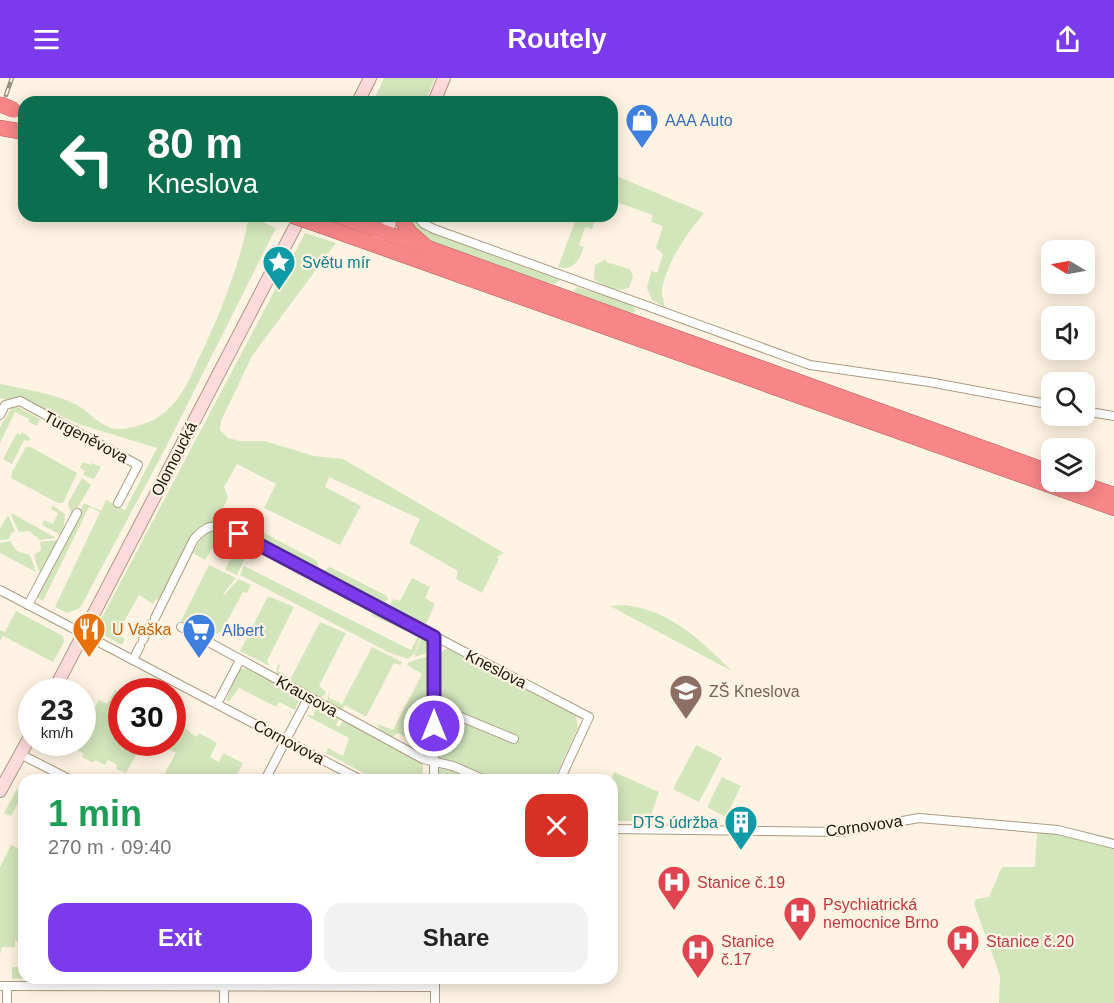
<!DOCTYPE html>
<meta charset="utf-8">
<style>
body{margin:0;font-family:Helvetica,sans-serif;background:#f2f2f2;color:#222;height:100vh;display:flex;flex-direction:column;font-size:22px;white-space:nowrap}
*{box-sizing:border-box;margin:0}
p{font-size:20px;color:#767676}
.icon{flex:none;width:33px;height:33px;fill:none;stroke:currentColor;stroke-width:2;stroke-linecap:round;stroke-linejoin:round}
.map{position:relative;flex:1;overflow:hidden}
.sheet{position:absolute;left:18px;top:696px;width:600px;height:210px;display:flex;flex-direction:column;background:#fff;border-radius:18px;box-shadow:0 3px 15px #0003}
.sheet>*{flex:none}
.guide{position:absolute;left:18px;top:18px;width:600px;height:126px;border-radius:18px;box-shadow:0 3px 15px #0003;background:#0b6e4f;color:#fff;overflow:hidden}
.needle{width:39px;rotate:280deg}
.fabs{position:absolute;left:1041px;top:162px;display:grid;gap:12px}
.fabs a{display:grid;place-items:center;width:54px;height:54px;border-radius:12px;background:#fff;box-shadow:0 3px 15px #0003;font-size:30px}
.speed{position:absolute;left:18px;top:600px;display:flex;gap:12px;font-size:30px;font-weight:700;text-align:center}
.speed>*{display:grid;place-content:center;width:78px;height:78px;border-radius:50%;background:#fff;box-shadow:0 3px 15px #0003;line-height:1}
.speed small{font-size:15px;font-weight:400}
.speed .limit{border:9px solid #d22;background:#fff;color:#111}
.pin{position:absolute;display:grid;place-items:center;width:51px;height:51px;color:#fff;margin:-26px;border-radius:12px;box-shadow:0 3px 9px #0006}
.me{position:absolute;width:66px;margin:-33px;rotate:0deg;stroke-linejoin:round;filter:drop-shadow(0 0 4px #0008)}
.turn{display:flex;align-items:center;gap:21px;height:126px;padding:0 30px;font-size:27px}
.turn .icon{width:78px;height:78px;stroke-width:2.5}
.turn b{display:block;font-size:42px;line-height:51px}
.round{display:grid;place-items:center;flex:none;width:63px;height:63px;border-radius:18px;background:#f2f2f2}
.summary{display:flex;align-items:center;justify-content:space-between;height:102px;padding:0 30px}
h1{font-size:36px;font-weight:700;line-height:45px;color:#1e9e55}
.button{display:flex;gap:12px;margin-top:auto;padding:12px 30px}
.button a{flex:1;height:69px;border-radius:18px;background:#7c3aed;color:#fff;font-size:24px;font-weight:700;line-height:69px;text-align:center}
.button a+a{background:#f2f2f2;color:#222}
header{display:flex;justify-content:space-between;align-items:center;height:78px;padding:0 30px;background:#7c3aed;color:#fff;font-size:27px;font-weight:700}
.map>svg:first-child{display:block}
.green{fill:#d3e5bb}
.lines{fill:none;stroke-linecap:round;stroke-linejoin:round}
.street-casing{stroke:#ab9b80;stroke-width:10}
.secondary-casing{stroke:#ab9b80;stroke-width:14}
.highway-casing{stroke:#ab5e5c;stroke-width:16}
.street{stroke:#fff;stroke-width:8}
.secondary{stroke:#fddadb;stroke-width:12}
.highway{stroke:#f88587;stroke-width:15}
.rail-casing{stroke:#978e80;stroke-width:4.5}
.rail{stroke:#fff4e3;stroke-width:2;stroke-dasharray:7;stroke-linecap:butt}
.highway-bridge-casing{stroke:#ab5e5c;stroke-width:16;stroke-linecap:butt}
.highway-bridge{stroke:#f88587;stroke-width:15}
.route-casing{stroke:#51269a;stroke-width:15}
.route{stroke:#7c3aed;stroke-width:10}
.labels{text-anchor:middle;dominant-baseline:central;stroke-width:4.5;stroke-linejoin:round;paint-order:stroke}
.shop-label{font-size:16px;fill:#366cbe;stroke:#fff4e3;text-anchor:start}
.culture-label{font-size:16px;fill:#0d838f;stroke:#fff4e3;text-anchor:start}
.street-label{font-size:16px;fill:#1d170d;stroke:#fff4e3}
.food-label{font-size:16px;fill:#c56008;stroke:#fff4e3;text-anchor:start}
.education-label{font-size:16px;fill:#785e54;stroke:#fff4e3;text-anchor:start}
.health-label{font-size:16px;fill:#be3a42;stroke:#fff4e3;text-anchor:start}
</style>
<header><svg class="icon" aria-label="menu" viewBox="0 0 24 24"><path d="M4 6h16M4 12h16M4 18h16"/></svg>Routely<svg class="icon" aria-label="share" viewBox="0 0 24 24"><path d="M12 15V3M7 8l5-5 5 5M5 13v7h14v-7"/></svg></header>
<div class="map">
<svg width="1114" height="925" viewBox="0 0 1114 925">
<rect width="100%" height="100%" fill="#fff4e3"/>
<g class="green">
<polygon points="384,0 435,0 425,24 373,24"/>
<path d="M612,96L704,135C686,157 668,182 662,211C661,218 665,223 664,229L652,222L647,210L651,193L657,195L663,176L656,170L663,148L651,144L653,137L619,125L616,131L612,130Z"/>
<path d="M249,138L276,150L165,371L80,530L67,535L55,529L100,434L89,429L43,523L36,519L79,434L84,425L101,433L106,422L125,432L157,370L81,347L18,319L6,322L0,320V306C24,311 53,315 75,326C90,333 101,351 118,351C133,351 154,344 165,334C182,320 190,300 199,280C221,234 239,189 249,138Z"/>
<polygon points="404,138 411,138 426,153 560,202 554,206 543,203 432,164 422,159"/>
<path d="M577,138H592L596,141L592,151L585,149L579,167L584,169C580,181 573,194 558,189Z"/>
<polygon points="305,155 336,165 252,278 221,343 220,352 228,360 240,363 265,363 314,378 343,381 504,475 497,479 499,481 482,515 456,501 458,493 409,465 420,441 329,399 325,409 361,428 340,467 264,430 276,406 237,386 224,409 228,420 222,432 238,441 240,446 234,449 215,444 199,450 158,522 156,521 153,526 139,517 117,556 125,561 122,567 100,555 99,545"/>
<path d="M606,181V184L630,191L633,199L629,210C618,215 603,209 594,201L595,187Z"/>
<polygon points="577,209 631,226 636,233 632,235 576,215 574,212"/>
<polygon points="12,329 18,329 40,341 37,348 29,344 28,347 29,341 15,334 0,365 0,349"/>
<polygon points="22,354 30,360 29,363 24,362 12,386 3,381 17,355 20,357"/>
<polygon points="26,369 31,369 77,395 63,425 58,425 11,400 12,394"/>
<polygon points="83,384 91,387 92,385 101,389 94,401 83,397 85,393 80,390"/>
<polygon points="82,400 91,407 72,439 68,425"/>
<polygon points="52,427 65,436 63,458 42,447 44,442 53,446 58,435 51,431"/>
<polygon points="10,435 15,437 56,460 40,462 29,453 19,454"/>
<polygon points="8,437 15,453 11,455 9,461 0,462 0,450"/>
<polygon points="251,448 317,483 319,490 315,491 246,456 245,451"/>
<polygon points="215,452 251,467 237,497 225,492 231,480 212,470 205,482 193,475 203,456"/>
<polygon points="58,462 42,493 39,494 34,477 41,472 40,464"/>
<polygon points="10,463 17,473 30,477 36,494 0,475 0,465"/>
<polygon points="209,487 236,500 223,516 224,517 239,501 251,507 247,515 243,514 222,553 213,558 186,545 200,530 184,545 181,543"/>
<polygon points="244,488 411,572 418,558 409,554 410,551 421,556 415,575 408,581 390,575 240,497"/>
<polygon points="330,489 387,518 388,522 382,526 326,497 325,492"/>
<polygon points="412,500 430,509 425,520 435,526 426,546 389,529 393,521 400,523"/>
<polygon points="268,518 294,529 267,583 270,588 240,573"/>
<path d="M624,527C671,532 700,562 732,593L610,528Z"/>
<polygon points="374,532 408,550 406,553 371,537"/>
<polygon points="16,533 63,558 64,564 53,584 3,558 0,563 0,552 5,554"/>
<polygon points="320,544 346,555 319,608 326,614 324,618 319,620 276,596 278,586 280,587 278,593 291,600"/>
<polygon points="422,557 428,562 428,575 414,579"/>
<polygon points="372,569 402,584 400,587 394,585 366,639 345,627 342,633 327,625 329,614 329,620 342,626"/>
<polygon points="448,570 576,637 578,650 555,699 558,702 439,702 439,579 440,574"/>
<polygon points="428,578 428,671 426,675 421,675 423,668 398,655 391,660 382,656 377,646 393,652 422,596 407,587 409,584"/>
<polygon points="246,590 286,610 285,613 299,623 295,632 279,624 276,629 239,610 229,624 226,622 238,592"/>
<polygon points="115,612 121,615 122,664 143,665 126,695 116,691 117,687 108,682 105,687 94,682 93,685 82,679 84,676 76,671 73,675 64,670 67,665 82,664 83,637 88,626 95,630 99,622 107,626"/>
<polygon points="314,630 339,641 336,647 339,649 343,643 423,684 423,702 377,702 326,675 328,670 343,678 349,660 307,638 308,636 313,638 316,631"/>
<path d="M173,641C185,647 188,655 197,659L199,655L217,665L210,679L219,684L223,675L243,685L234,702H161L176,675L156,665L172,664Z"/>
<polygon points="696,667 722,680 699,724 673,711"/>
<polygon points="614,694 659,714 649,743 612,743 611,702"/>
<polygon points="722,699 741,708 726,739 707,729"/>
<polygon points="17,711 24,714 11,738 4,735"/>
<polygon points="1037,753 1090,762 1114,770 1114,925 999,925 1000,898 974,826 976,821 989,819 1002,789 1035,789"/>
<polygon points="24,757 24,867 15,862 15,869 2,869 0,877 0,789 11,767 17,770"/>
<polygon points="12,889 24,889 24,900 28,900 12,901"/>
</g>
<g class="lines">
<defs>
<g id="street">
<polyline points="417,138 424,146 434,151 810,287 929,304 1052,327"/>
<polyline points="1084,333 1114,338"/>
<polyline points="0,337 5,327 20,323 138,387 118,425"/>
<polyline points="0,512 361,702"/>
<polyline points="28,527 77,435"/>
<path d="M155,540L194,461C204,450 210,447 224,448L589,639L560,702"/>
<polyline points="181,549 423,681 453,688 485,702"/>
<polyline points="143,562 151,546"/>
<polyline points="133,582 140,568"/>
<polyline points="217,626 240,582"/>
<polyline points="434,631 444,632 514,661"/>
<polyline points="20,676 71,702"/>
<polyline points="265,702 308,620"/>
<polyline points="434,702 434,559"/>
<polyline points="612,751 841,754 919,740 1058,752 1114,766"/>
<polyline points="0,908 435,909"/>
<polyline points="7,908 7,925"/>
<polyline points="224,925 224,900"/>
<polyline points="435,925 435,900"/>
</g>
<g id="secondary">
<polyline points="358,24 370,0"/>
<polyline points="434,24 444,0"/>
<polyline points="378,158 389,147 392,138"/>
<polyline points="53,614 295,149"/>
<polyline points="0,713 32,655"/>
</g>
<g id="highway">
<polyline points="0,50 24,54"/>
<polyline points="339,138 1052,395"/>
<polyline points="400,138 409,154 423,166"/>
<polyline points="322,148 1114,430"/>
<polyline points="1076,404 1114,417"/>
</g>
</defs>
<use href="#street" class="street-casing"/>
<use href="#secondary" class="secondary-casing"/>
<use href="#highway" class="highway-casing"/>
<use href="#street" class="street"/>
<use href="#secondary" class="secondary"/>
<use href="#highway" class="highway"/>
<defs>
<polyline id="rail" points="6,17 12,0"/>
</defs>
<use href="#rail" class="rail-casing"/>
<use href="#rail" class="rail"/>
<defs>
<g id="highway-bridge">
<polyline points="0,26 14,32"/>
<polyline points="293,138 322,148"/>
</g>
</defs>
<use href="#highway-bridge" class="highway-bridge-casing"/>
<use href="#highway-bridge" class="highway-bridge"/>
</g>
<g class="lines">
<defs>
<polyline id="route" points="239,456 434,559 434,648"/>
</defs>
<use href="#route" class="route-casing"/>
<use href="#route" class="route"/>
</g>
<defs>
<symbol id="shop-pin" viewBox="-11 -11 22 30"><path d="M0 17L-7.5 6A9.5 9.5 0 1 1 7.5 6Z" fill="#3f7fe0" stroke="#fff4e3"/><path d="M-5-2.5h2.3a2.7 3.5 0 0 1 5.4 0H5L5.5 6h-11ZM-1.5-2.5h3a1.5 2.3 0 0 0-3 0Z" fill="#fff"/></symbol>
<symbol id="sight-pin" viewBox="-11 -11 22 30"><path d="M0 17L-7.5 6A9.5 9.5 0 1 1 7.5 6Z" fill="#0f9aa8" stroke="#fff4e3"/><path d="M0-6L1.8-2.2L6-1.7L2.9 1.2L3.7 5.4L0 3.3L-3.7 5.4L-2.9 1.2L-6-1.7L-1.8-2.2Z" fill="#fff"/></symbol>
<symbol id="restaurant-pin" viewBox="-11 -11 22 30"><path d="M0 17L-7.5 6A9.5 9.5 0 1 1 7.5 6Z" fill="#e8710a" stroke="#fff4e3"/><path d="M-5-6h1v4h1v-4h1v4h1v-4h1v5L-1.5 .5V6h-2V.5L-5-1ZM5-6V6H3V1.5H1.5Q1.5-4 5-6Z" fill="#fff"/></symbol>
<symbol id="supermarket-pin" viewBox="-11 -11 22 30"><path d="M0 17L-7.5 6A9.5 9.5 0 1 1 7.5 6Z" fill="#3f7fe0" stroke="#fff4e3"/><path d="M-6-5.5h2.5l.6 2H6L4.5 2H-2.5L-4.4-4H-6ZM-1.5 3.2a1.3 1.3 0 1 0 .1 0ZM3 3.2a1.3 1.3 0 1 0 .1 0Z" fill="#fff"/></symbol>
<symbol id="school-pin" viewBox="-11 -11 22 30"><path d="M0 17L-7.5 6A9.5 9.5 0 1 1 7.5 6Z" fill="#8d6e63" stroke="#fff4e3"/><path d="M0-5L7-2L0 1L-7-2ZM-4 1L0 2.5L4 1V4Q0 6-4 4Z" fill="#fff"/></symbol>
<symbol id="building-pin" viewBox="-11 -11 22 30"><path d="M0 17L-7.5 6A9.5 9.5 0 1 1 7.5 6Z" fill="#0f9aa8" stroke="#fff4e3"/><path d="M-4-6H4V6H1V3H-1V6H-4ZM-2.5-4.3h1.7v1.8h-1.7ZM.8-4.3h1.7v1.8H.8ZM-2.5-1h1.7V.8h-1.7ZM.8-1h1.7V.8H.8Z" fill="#fff"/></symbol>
<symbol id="hospital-pin" viewBox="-11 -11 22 30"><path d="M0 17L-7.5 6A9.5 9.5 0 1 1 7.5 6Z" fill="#e0444e" stroke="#fff4e3"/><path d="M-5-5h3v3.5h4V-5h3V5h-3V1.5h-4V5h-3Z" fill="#fff"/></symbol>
</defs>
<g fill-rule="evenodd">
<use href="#shop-pin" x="623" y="23" width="38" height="52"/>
<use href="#sight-pin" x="260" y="165" width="38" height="52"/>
<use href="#restaurant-pin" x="70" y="532" width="38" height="52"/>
<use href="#supermarket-pin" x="180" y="533" width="38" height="52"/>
<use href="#school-pin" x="667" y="594" width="38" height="52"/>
<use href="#building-pin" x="722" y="725" width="38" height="52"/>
<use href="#hospital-pin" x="655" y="785" width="38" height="52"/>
<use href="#hospital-pin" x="781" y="816" width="38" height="52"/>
<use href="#hospital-pin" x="944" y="844" width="38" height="52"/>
<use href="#hospital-pin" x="679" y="853" width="38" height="52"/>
</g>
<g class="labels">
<g class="shop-label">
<text x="665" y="42">AAA Auto</text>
<text x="222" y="552">Albert</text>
</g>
<g class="culture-label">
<text x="302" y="184">Světu mír</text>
<text x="718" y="744" text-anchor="end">DTS údržba</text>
</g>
<g class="street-label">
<text transform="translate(86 359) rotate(28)">Turgeněvova</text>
<text transform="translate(174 381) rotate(-63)">Olomoucká</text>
<text transform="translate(496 591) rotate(27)">Kneslova</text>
<text transform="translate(307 618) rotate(29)">Krausova</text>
<text transform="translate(289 664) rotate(28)">Cornovova</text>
<text transform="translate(864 748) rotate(-8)">Cornovova</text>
</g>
<g class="food-label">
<text x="112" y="551">U Vaška</text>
</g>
<g class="education-label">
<text x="709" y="613">ZŠ Kneslova</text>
</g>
<g class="health-label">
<text x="697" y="804">Stanice č.19</text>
<text x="823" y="826">Psychiatrická<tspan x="823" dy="18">nemocnice Brno</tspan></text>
<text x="721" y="863">Stanice<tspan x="721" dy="18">č.17</tspan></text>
<text x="986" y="863">Stanice č.20</text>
</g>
</g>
</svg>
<div class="fabs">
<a><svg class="needle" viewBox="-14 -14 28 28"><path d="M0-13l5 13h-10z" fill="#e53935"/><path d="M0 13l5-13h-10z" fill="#767676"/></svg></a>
<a><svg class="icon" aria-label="sound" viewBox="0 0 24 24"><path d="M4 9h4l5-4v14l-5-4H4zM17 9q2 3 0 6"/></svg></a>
<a><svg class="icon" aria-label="search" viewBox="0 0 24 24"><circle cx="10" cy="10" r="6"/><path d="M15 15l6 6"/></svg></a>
<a><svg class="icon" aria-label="layers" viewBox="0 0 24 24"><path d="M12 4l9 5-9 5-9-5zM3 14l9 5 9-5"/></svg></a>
</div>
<div class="speed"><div>23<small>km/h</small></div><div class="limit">30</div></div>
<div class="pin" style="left:239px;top:456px;background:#d93025"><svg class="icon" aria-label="arrive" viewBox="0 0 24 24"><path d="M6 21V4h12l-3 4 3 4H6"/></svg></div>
<svg class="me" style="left:434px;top:648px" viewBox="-20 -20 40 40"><circle r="17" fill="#7c3aed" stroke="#fff" stroke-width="3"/><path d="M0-11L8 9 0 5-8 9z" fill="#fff"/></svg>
<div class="guide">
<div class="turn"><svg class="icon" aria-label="left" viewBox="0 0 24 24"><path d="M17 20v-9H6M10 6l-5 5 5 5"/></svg><div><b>80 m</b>Kneslova</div></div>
</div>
<section class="sheet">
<div class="summary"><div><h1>1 min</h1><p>270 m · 09:40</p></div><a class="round" style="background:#d93025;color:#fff"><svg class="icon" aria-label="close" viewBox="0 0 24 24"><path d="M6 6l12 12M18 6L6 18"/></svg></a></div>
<div class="button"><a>Exit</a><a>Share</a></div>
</section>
</div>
